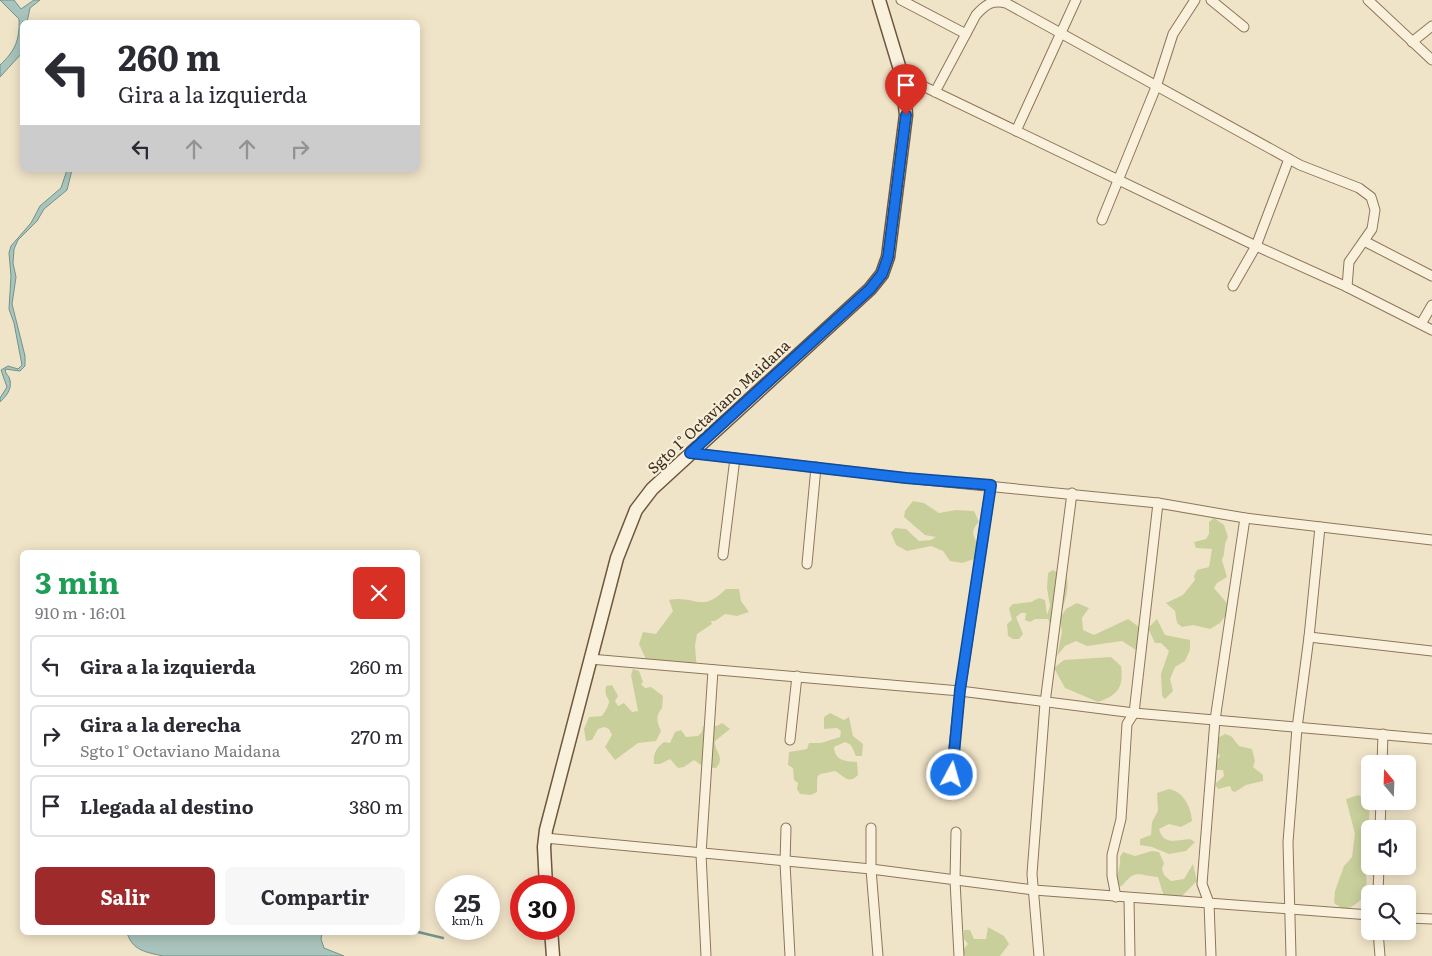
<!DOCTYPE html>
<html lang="es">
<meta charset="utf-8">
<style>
body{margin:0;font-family:Literata,serif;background:#f7f7f7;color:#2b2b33;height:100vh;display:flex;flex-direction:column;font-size:19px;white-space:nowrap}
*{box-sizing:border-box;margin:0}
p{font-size:16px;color:#7c7c81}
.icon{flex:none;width:28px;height:28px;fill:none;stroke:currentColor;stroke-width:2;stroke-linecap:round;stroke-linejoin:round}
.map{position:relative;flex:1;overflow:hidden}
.sheet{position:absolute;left:20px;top:550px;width:400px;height:385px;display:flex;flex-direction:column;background:#fff;border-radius:8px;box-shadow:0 2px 12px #0003}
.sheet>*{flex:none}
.top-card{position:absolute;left:20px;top:20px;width:400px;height:152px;border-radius:8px;box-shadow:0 2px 12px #0003;background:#fff;color:#2b2b33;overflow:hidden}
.needle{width:32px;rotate:341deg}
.buttons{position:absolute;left:1361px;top:755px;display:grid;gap:10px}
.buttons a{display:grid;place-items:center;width:55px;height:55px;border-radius:8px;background:#fff;box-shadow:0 2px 12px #0003;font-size:25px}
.speed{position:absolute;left:435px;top:875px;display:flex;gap:10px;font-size:25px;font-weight:700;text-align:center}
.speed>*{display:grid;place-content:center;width:65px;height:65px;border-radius:50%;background:#fff;box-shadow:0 2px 12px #0003;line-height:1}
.speed small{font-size:12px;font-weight:400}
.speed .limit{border:8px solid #d22;background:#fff;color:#111}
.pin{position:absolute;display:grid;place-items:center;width:42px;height:42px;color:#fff;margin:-51px -21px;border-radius:50% 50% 50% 0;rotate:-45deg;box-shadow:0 0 5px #0007}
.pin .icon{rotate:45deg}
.me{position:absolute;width:55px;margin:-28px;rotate:6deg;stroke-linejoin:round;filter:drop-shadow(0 0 4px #0008)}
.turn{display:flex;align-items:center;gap:18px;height:105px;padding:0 15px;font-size:22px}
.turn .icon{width:65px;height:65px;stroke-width:2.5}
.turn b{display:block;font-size:35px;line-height:42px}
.lanes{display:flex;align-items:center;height:48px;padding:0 15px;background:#0003;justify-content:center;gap:25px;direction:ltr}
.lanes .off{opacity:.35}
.round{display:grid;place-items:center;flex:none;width:52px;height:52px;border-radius:8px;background:#f7f7f7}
.head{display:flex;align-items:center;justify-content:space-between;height:85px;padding:0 15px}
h1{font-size:30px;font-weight:700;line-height:38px;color:#1e9e55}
.cta{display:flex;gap:10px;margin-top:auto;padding:10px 15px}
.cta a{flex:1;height:58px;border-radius:8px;background:#9e2a2b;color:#fff;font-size:20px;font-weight:700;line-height:58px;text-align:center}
.cta a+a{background:#f7f7f7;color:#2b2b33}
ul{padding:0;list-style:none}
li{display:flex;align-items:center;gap:15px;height:62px;margin:0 10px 8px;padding:0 5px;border:2px solid #e1e1e2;border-radius:8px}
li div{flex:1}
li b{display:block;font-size:19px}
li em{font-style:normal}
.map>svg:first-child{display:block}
.green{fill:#c9cf9b}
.water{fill:#a9c4bc;stroke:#6f938a}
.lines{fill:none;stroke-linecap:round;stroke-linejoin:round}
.stream{stroke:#6f938a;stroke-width:2.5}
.minor-casing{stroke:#8d765c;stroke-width:11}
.secondary-casing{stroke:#6f573f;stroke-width:15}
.minor{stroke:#faf1dc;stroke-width:9}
.secondary{stroke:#faf1dc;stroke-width:12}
.route-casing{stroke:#114b97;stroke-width:12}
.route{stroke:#1a73e8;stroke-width:9}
.labels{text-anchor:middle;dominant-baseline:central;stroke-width:4.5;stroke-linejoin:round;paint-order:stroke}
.street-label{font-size:15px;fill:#3d2e20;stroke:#f7eed8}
</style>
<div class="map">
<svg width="1432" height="956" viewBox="0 0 1432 956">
<rect width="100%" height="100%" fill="#f0e4c8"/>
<g class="green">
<path d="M913,501L924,503L939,513L956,510L974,511L979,522C969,532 974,536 979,547L974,559L962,563L950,561L943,551L931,546L907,551L896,545L891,533L895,528L906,529L919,541L931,540L936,537L925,535L904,517L905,511Z"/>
<path d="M1214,518L1224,525L1228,537C1223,545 1226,552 1222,560L1227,577L1217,583L1214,588L1231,608L1220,623L1210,629L1193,625L1182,627L1177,623L1175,611L1166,603L1183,595L1195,580L1194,576L1197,570L1209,567L1212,549L1196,548L1194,542L1206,539L1209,534V522Z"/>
<path d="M1053,570L1063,576L1066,575C1071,589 1063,605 1060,618L1066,609L1077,603L1089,608L1082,618L1083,630L1094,635L1128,619L1139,627L1140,639L1136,650L1122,641L1087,646L1076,641L1065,646L1057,656L1062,632L1060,620L1051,627L1047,616L1048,619H1035L1030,622L1025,620L1026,613H1021L1016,617L1023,634L1019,639H1013L1008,636L1007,624L1012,620L1009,608L1013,604L1031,602L1039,598L1045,600L1047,615L1050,606L1047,588L1048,573Z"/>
<path d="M726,589H739L741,601L749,612L737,616L725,614L715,621H711L712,624L697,634L695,646L697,671L649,666L639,644L643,632L656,634L673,611L669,600C696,595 701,614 726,589Z"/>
<polygon points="1157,619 1165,635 1190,640 1190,650 1185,661 1175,667 1170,679 1173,691 1165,699 1162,696 1161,674 1169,651 1161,643 1155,643 1148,628"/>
<path d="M1111,657L1121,666C1124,687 1118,695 1098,702L1065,688L1054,668L1064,660Z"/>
<path d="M633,669L639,671L643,682L641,684L645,688L651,687L663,696L662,708C655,716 657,722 661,731L656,741L638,743L615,760L605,747L612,735L609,729L604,727L598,729L592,740L586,741L584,729L589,717L602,716C617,694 603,704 606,686L612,685L618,696L615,701L618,706L624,703L632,712L638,711L631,675Z"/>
<path d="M830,713L844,720L849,717L853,736L863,744L862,756H856L851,745L845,742L834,747C835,761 845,761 857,762L858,775C849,785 844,776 835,771C814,776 818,771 817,792L811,795L800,794L797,789L798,783L794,780L793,768L788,765L789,752L807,749L809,743H821L840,737L841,731L837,728L824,729V717Z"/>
<path d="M722,723L730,729L715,741C714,752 726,757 716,768L704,767L694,760L684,767L678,768L670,759L660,764H654C653,754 656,748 664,742L670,743L675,732L681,730L686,737L698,736L702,732L703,726L709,724L717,726Z"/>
<polygon points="1225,734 1231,736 1239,746 1252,749 1255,761 1253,767 1263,775 1263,781 1246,785 1235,792 1232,791 1230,786 1218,789 1215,784 1224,776 1223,770 1216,770 1213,765 1220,756 1216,751 1214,740"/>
<path d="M1169,789C1184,792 1191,807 1192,821L1181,827L1169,824L1159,829C1164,846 1176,840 1190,839L1195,842L1186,851L1169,854L1152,847L1140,845V839L1151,835L1152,822L1158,811L1157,793Z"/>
<path d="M1358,795L1369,802C1371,822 1365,840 1363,860C1362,865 1365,869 1366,875C1369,892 1361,905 1344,910L1334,903L1335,891L1344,866L1352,857L1355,834L1346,799Z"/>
<path d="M1152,851L1159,852L1164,863L1162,869L1164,875L1171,881L1184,879L1193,864L1197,881L1176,902L1165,900L1158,877C1139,876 1136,868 1122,886H1116C1116,876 1121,867 1120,857L1123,852L1135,856Z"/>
<polygon points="988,927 1004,936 1009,944 1000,956 965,956 962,951 968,944 964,939 964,930 970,930 974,939 986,939"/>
</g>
<g class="water">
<path d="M0,0H14L21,9L34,0H40L30,8L27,22H22V53L0,77V65C15,51 20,40 19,19Z"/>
<path d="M67,170H72L67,190L44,209L37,221L18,240L14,249L13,263L16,277L12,304L25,356V366L20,371L5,369C5,374 9,375 10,380C12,390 6,396 0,402V398L7,387L1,370L8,366L18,369L22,365L14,323L9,309L11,276L9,253L11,246L31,223L40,206L61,188Z"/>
<path d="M127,933H322L321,939L324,948L344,956H163C146,952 133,951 127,933Z"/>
</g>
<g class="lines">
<polyline class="stream" points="418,932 443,938"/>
<defs>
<g id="minor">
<polyline points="901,0 966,34"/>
<polyline points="1211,0 1244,27"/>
<polyline points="1368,0 1432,60"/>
<polyline points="1412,42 1432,26"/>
<polyline points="902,76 1256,246 1347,287 1432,330"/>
<path d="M935,92L976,15C986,4 992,0 1006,3L1300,165L1359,188L1371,197L1375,210L1372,229L1349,262L1347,287"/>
<polyline points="1016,131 1076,0"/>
<polyline points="1102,220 1156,87 1173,34 1195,0"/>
<polyline points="1364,241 1432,276"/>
<polyline points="1233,286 1256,246 1289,159"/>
<polyline points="1421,324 1432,305"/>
<polyline points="691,453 906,478 1158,503 1245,518 1432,540"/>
<polyline points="723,555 735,458"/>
<polyline points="807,564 816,467"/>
<polyline points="1309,637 1432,651"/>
<polyline points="590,659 960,691 1134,713 1432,739"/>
<polyline points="790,740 797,676"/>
<polyline points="1382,764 1383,734"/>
<polyline points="951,775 960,691 991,485"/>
<polyline points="786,828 785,863 790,956"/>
<polyline points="871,828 871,869 878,956"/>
<polyline points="1380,829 1381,801"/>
<polyline points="956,832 955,881 959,956"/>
<polyline points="545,838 871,869 1034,890 1370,915"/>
<polyline points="1378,894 1379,866"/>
<polyline points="1116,897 1112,876 1112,855 1121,819 1127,724 1134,713 1158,503"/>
<polyline points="1129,898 1130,956"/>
<polyline points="1408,918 1432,919"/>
<polyline points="1378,931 1380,956"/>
<polyline points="706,956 701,854 713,670"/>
<polyline points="1039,956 1032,874 1045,703 1072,493"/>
<polyline points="1211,956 1209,903 1202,884 1215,720 1245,518"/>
<polyline points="1291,956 1288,842 1297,728 1309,637 1320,527"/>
</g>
<g id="secondary">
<polyline points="546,886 544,847 546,830 617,558 636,510 652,489 870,289 882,274 888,257 906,115 902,76 879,0"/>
<polyline points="551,929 553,956"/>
</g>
</defs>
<use href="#minor" class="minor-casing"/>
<use href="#secondary" class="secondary-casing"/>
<use href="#minor" class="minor"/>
<use href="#secondary" class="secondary"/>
</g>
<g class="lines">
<defs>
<polyline id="route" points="906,115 888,257 882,274 870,289 690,453 906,478 991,485 960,690 952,775"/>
</defs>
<use href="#route" class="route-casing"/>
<use href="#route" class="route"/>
</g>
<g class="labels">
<g class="street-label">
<text transform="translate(718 406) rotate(-43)">Sgto 1° Octaviano Maidana</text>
</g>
</g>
</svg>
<div class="buttons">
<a><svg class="needle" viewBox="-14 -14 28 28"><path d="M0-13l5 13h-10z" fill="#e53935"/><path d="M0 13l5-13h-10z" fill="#7c7c81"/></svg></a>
<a><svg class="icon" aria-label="sound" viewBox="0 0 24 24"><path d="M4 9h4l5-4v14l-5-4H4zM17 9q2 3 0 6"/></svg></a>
<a><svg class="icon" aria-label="search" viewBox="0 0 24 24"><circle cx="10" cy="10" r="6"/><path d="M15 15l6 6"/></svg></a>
</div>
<div class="speed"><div>25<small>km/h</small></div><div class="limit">30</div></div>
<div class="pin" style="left:906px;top:115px;background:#d93025"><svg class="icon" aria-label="arrive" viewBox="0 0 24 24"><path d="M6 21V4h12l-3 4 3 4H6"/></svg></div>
<svg class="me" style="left:952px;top:775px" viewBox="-20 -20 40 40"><circle r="17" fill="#1a73e8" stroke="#fff" stroke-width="3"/><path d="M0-11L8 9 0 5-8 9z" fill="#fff"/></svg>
<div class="top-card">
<div class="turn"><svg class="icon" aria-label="left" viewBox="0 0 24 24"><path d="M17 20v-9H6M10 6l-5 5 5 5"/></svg><div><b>260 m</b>Gira a la izquierda</div></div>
<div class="lanes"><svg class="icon" aria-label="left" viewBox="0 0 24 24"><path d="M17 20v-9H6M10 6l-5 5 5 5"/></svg><svg class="icon off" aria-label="ahead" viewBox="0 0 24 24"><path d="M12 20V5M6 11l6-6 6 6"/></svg><svg class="icon off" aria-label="ahead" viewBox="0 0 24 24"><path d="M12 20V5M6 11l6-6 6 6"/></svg><svg class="icon off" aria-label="right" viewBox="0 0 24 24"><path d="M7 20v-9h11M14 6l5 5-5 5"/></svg></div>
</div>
<section class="sheet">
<div class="head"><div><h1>3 min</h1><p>910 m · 16:01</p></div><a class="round" style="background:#d93025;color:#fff"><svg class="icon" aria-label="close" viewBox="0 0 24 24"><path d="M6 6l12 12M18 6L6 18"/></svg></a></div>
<ul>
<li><svg class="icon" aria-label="left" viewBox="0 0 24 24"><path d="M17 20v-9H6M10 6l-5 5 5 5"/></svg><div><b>Gira a la izquierda</b></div><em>260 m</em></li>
<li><svg class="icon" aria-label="right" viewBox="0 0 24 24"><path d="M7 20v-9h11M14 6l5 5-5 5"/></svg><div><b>Gira a la derecha</b><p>Sgto 1° Octaviano Maidana</p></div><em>270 m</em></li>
<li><svg class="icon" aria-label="arrive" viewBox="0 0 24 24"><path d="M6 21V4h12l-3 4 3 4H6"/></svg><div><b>Llegada al destino</b></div><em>380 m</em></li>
</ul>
<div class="cta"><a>Salir</a><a>Compartir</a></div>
</section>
</div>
